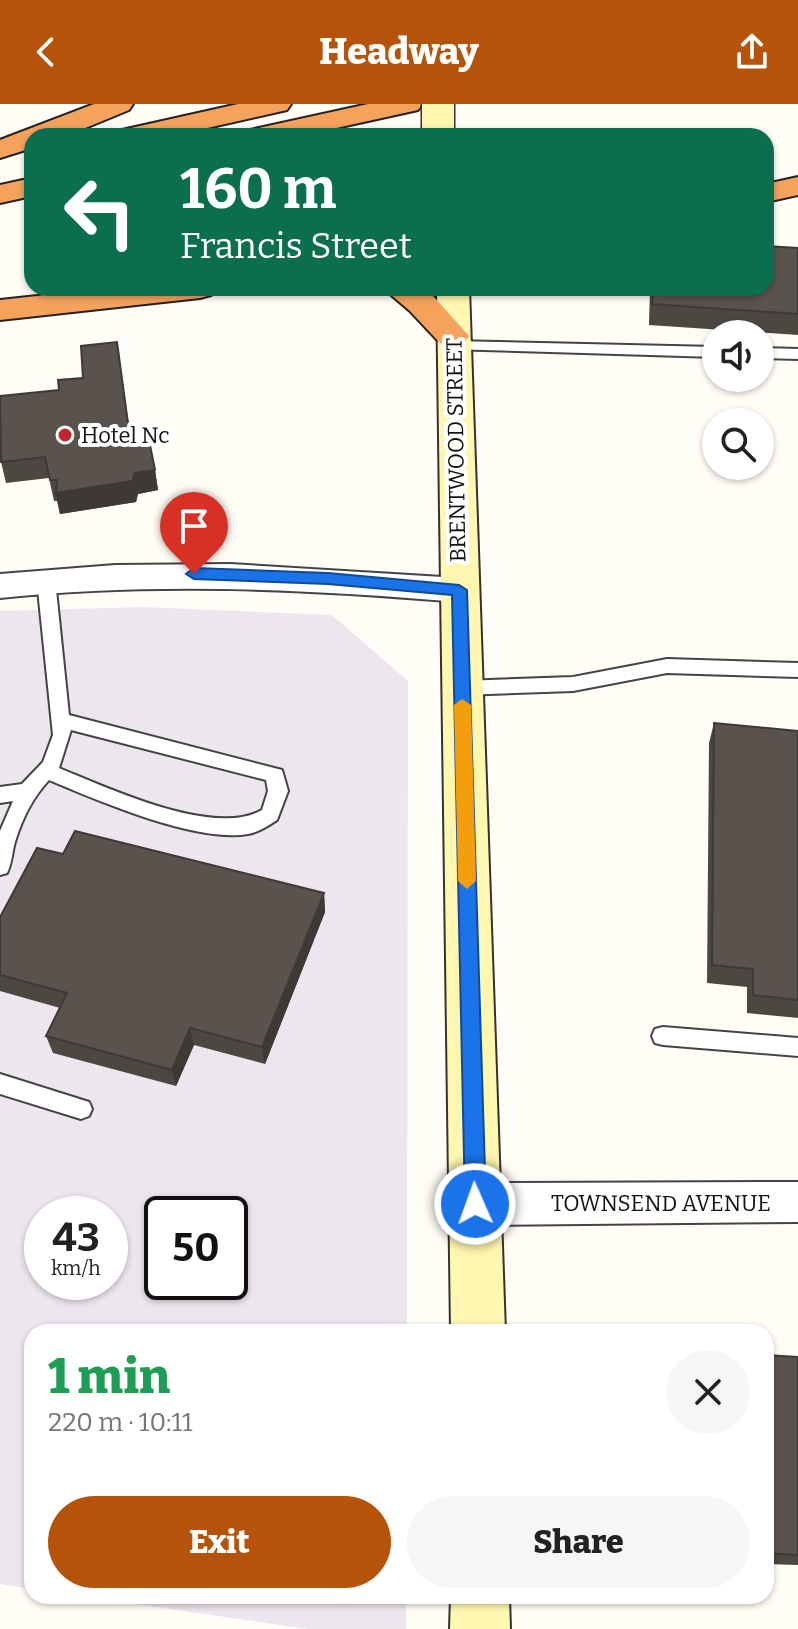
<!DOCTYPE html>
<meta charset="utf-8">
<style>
body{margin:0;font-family:Bitter,serif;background:#f6f6f6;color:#222;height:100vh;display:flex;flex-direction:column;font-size:30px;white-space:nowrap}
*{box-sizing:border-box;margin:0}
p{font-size:26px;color:#767676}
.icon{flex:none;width:44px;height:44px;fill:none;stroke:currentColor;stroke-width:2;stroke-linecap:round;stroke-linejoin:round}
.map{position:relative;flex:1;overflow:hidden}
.side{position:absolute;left:24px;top:1220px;width:750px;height:280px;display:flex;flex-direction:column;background:#fff;border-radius:24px;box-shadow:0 2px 6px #0004}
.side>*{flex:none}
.banner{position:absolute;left:24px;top:24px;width:750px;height:168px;border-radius:24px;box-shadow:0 2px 6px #0004;background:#0b6e4f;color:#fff;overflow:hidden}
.fabs{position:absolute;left:702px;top:216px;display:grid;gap:16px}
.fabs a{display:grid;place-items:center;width:72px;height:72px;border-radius:50%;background:#fff;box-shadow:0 2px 6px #0004;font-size:40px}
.speed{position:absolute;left:24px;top:1092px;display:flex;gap:16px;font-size:40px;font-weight:700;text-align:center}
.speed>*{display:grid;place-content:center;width:104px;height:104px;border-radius:50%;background:#fff;box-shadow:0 2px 6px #0004;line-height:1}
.speed small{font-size:20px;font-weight:400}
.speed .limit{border:4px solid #111;border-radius:12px;background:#fff;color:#111}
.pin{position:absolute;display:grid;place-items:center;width:68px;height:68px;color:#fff;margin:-82px -34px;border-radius:50% 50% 50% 0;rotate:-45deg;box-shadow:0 0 8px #0007}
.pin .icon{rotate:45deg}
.me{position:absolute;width:88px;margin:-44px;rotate:358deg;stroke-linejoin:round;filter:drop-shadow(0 0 6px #0008)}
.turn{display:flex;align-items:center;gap:28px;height:168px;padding:0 24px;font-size:36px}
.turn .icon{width:104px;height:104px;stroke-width:2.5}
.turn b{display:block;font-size:56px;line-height:68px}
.round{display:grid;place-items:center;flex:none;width:84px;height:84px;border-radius:42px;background:#f6f6f6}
.summary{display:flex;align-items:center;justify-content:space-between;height:136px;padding:0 24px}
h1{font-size:48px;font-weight:800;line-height:60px;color:#1e9e55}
.cta{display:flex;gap:16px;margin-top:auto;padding:16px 24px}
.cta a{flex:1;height:92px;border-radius:48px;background:#b45309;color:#fff;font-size:32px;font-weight:800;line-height:92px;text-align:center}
.cta a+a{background:#f6f6f6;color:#222}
header{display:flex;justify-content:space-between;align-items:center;height:104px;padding:0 24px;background:#b45309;color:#fff;font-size:36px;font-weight:800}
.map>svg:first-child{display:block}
.industrial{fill:#eee6ef;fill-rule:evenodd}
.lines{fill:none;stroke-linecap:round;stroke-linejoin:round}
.service-casing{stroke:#444;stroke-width:4}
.minor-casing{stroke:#444;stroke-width:4}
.secondary-casing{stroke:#333;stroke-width:4}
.motorway-casing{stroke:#222;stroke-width:4}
.service{fill:#fff;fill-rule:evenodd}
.minor{fill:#fff;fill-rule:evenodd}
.secondary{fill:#fff6b0;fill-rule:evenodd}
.motorway{fill:#f5a25d;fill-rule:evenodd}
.secondary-bridge-casing{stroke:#333;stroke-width:35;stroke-linecap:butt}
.secondary-bridge{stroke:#fff6b0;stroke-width:32}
.wall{fill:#4d4742}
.shaded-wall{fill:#3f3936}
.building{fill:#5a524d;stroke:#3f3936;stroke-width:2}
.route{fill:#1a73e8;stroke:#114b97;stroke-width:2}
.slow{fill:#f59e0b}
.poi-dot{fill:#c4262e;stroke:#fff;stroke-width:3}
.labels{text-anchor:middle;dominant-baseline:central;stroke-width:8;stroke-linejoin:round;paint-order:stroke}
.poi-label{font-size:22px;fill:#111;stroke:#fff;text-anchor:start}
.street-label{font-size:22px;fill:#111;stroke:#fff}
</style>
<header><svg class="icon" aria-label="back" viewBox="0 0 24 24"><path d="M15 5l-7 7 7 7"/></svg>Headway<svg class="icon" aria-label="share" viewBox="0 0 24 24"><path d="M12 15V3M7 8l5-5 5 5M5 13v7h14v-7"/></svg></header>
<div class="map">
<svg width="798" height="1525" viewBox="0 0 798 1525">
<rect width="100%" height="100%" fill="#fffdf5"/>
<g class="industrial">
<path d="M143,503L332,511L408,577L407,1228H32V1485L0,1480V507ZM42,1110H110V1178H42ZM162,1110H230V1178H162Z"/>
<polygon points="81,1492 406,1492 406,1525 308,1525"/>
</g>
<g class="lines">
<defs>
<g id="service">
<polygon points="453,237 716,243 716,253 448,245 445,242"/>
<polygon points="760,244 798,245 798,255 760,254"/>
<path d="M46,470L55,476L69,611L282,666L288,687L277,716C268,722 259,728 248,730C196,739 99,697 49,676C33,693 22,715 15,738C12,748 12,759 7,769L0,771V727L13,697L0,699V683L22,680L43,658L53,631L37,476ZM71,626L266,676L268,687L262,706C214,734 108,684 59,664Z"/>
<polygon points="667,555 798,559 798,573 667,569 573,587 462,591 453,584 462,577 573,573"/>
<polygon points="663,923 798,934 798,952 663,941 655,939 652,932 655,925"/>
<polygon points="0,970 89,998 92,1005 89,1012 81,1015 0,990"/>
</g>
<g id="minor">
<path d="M230,460L459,474L471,478L476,486L471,494L459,498C305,485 154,478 0,494V470L115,461Z"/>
<polygon points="798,1078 798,1118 475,1121 459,1114 453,1100 459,1086 475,1079"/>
</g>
<g id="secondary">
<polygon points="437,184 469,184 505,1228 451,1228"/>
<polygon points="451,1492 509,1492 510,1525 450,1525"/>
</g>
<g id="motorway">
<polygon points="94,0 133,0 129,6 66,32 32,32 32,44 0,54 0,36"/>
<polygon points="238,0 291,0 287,6 172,32 117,32 122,26"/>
<polygon points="368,0 422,0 418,6 300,32 245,32 250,26"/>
<polygon points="798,73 798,91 766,98 766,80"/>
<polygon points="32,74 32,92 0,99 0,81"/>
<polygon points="111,184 216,184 211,191 200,194 0,216 0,196"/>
<polygon points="383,184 420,184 434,193 469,232 464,239 452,242 440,239 410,207"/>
</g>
</defs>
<use href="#service" class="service-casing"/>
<use href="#minor" class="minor-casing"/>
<use href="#secondary" class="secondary-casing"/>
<use href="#motorway" class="motorway-casing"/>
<use href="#service" class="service"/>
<use href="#minor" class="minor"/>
<use href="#secondary" class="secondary"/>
<use href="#motorway" class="motorway"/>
<defs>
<polyline id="secondary-bridge" points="438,0 438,32"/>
</defs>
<use href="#secondary-bridge" class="secondary-bridge-casing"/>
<use href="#secondary-bridge" class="secondary-bridge"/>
</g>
<g class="wall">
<polygon points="798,144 798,231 649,221 650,184 766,184"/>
<polygon points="117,238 132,342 155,366 158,386 138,390 136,398 60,410 57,397 54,397 49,374 6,379 1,358"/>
<polygon points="714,619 798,627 798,914 747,909 747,883 707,879 709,639"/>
<polygon points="63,750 324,789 325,808 265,960 194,941 176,982 53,949 46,932 60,904 0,887 0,813"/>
<polygon points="766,1251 798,1253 798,1461 766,1460"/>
</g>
<g class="shaded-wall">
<polygon points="155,366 158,386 138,390 136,398 60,410 56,389 135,369"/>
<polygon points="324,789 325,808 265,960 262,943"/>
<polygon points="190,924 194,941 176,982 172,966"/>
</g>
<g class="building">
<polygon points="766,142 798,144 798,210 652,200 653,184 766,184"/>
<polygon points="117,238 131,342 150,341 155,366 135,369 132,377 56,389 57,376 50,376 45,353 1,358 0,292 59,286 58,276 83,274 81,242"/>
<polygon points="714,619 798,627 798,896 753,891 753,865 712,861"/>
<polygon points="75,727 324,789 262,943 190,924 172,966 46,932 67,889 0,871 0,813 37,744 63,750"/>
<polygon points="766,1251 798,1253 798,1451 766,1449"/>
</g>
<polygon class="route" points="194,464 328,469 459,481 467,486 486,1100 483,1107 475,1110 468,1107 465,1100 452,491 328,480 194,475 186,470"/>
<polygon class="slow" points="462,595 471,601 476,777 467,785 458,777 454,601"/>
<circle class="poi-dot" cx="65" cy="331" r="8"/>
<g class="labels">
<g class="poi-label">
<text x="81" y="331">Hotel Nc</text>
</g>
<g class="street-label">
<text transform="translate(456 346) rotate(-91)">BRENTWOOD STREET</text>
<text x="661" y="1099">TOWNSEND AVENUE</text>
</g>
</g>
</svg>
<div class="fabs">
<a><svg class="icon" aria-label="sound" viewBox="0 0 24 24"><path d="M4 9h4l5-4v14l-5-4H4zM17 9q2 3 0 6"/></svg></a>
<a><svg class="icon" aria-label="search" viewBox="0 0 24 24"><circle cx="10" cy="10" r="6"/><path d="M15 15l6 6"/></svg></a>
</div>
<div class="speed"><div>43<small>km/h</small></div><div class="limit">50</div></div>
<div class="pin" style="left:194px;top:470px;background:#d93025"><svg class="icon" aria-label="arrive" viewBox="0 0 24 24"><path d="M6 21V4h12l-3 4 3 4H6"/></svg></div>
<svg class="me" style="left:475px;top:1100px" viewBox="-20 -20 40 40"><circle r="17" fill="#1a73e8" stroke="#fff" stroke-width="3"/><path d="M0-11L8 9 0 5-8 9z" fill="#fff"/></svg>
<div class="banner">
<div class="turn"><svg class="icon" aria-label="left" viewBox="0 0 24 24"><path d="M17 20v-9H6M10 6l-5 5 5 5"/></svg><div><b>160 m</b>Francis Street</div></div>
</div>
<section class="side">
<div class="summary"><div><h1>1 min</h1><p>220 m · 10:11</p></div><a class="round"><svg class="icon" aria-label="close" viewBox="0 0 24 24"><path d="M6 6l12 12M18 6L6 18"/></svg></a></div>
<div class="cta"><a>Exit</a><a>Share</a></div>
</section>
</div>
